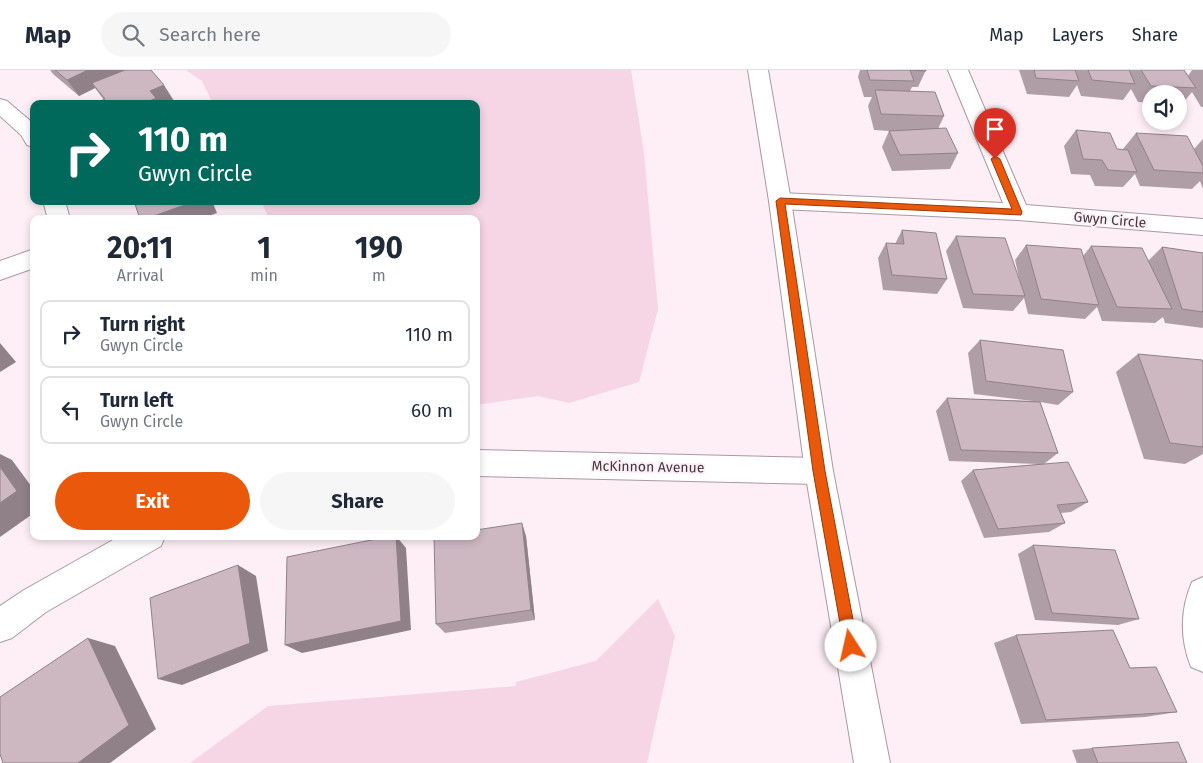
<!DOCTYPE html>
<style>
body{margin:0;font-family:"Fira Sans",sans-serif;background:#f6f6f7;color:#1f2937;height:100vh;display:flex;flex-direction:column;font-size:19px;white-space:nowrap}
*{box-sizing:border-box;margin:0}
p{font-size:16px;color:#747a83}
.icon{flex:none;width:28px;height:28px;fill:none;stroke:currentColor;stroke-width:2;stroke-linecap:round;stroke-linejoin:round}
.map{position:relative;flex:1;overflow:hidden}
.sheet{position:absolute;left:30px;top:145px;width:450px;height:325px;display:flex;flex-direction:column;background:#fff;border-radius:10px;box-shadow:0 2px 8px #0003}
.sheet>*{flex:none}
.top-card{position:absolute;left:30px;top:30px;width:450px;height:105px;border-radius:10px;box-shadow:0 2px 8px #0003;background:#00695c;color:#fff;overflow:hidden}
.buttons{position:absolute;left:1142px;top:15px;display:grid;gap:10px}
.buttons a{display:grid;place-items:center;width:45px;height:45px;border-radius:50%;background:#fff;box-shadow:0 2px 8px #0003;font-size:25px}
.pin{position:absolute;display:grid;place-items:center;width:42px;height:42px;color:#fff;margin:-51px -21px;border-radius:50% 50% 50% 0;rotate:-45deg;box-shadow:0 0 5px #0007}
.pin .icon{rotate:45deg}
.me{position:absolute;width:55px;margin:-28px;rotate:350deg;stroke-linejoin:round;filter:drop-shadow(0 0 4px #0008)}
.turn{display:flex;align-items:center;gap:18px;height:105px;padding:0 25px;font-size:22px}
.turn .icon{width:65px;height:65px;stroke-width:2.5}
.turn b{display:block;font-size:35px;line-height:42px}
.eta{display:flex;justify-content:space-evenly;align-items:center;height:85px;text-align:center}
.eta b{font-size:30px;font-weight:700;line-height:35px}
.action{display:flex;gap:10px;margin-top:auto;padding:10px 25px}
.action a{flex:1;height:58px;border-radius:30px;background:#ea580c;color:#fff;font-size:20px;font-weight:700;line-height:58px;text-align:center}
.action a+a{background:#f6f6f7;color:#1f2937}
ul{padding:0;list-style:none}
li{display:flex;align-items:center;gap:15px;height:68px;margin:0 10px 8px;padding:0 15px;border:2px solid #e0e1e3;border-radius:10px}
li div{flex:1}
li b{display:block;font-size:19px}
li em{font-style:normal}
header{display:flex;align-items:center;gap:30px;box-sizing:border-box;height:70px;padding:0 25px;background:#fff;border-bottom:1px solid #e0e1e3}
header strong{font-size:24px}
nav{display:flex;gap:28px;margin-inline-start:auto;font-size:18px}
.search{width:350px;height:45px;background:#f6f6f7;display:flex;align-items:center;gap:12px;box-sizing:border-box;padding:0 18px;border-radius:28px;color:#747a83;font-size:19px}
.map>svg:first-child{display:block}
.green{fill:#f6d5e5}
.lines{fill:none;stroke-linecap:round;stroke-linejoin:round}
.street-casing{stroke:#ac98a1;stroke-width:2}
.secondary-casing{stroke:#ac98a1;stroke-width:2}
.street{fill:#fff;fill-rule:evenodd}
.secondary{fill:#fff;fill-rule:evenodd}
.wall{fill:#b09ea7}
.shaded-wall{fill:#908188}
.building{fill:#cdb8c2;stroke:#908188}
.route{fill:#ea580c;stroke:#983908}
.labels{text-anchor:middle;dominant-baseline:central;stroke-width:4;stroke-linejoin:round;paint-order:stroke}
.street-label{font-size:14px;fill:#41383c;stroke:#fdeff5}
</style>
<header>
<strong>Map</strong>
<div class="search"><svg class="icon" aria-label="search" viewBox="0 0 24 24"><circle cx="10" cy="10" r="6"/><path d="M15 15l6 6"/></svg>Search here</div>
<nav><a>Map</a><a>Layers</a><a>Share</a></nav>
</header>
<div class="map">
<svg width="1203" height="693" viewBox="0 0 1203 693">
<rect width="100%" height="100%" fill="#fdeff5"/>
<g class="green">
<polygon points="186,0 631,0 644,83 658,239 639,312 569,333 538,326 476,335 476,149 269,149 261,131 476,131 476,34 213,34 202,11"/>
<polygon points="658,529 675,566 647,693 190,693 268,636 516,616 516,612 596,591"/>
</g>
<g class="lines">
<defs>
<g id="street">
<polygon points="948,0 968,0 1026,135 1203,149 1203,165 1018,150 780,139 772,137 769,131 772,125 780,123 1003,133"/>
<polygon points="0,29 7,31 34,54 34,77 27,75 21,65 0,46"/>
<polygon points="43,131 65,131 70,149 48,149"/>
<polygon points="34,179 34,198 0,210 0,191"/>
<polygon points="476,380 819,388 829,392 833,401 829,410 819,414 476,406"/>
<polygon points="120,466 165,466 161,476 46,542 12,568 0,572 0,536 24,520"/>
<path d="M1203,507V602L1191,597C1180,569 1180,540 1192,512Z"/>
</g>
<polygon id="secondary" points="748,0 768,0 791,131 833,401 890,693 854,693 805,401 769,131"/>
</defs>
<use href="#street" class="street-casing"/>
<use href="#secondary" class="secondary-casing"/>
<use href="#street" class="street"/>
<use href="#secondary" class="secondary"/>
</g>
<g class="wall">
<polygon points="50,0 151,0 174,31 104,30 95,18 79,26 53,4"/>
<polygon points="860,0 926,0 918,17 912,17 910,21 944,46 938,59 958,83 950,99 892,101 882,77 889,61 874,60 868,36 872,27 864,27 858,7"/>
<polygon points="1019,0 1184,0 1188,6 1192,0 1203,0 1203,37 1201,37 1192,22 1182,34 1179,34 1179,24 1151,24 1151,33 1138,32 1131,19 1123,30 1081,26 1077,15 1069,27 1027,24"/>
<polygon points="1076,60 1117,79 1124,80 1123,79 1136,63 1194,79 1203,69 1203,119 1200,111 1192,119 1140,116 1135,104 1123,117 1095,116 1090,105 1071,104 1064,76"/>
<polygon points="902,160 947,209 937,224 883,220 878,188 886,173 895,174"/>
<polygon points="956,166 1020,212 1015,190 1026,175 1083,186 1091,176 1148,191 1162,177 1203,183 1203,258 1165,253 1163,247 1155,253 1102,251 1097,237 1085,249 1028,244 1024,228 1013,241 963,238 946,181"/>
<polygon points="980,270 1073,322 1058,335 1040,332 1058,383 1044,394 1088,432 1071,442 1061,443 1065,453 1049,462 984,468 961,411 973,400 1040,394 949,391 936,341 947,328 1033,331 974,324 968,283"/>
<polygon points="1138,284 1203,293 1203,384 1185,394 1144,389 1116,302"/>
<polygon points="526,466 535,550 445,563 436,554"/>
<polygon points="1033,475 1139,549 1118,555 1035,550 1018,484"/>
<polygon points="1016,565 1130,598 1177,642 1145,647 1021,654 994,573"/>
<polygon points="1092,678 1187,693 1077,693 1072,680"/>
</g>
<g class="shaded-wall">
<polygon points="88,0 130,0 92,13 95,18 79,26 67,10"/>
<polygon points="164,15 174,31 169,34 143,34 150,21"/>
<polygon points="196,131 212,131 217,143 200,149 145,149"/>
<polygon points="0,273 16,292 0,302"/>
<polygon points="0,384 12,390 34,420 34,443 0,467"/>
<polygon points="522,453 526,466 535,550 531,540"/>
<polygon points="396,466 406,478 411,560 302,583 285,575"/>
<polygon points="238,495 256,506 268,581 182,615 158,609"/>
<polygon points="88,568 115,576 156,659 110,693 78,693"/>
</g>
<g class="building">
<polygon points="55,0 88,0 67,10"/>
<polygon points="125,0 151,0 164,15 150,21 156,28 143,34 94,34 105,29 92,13"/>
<polygon points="867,0 926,0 926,1 910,0 914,11 870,10"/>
<polygon points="1034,0 1075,0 1079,11 1036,8"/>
<polygon points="1088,0 1129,0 1135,14 1092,10"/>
<polygon points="1141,0 1184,0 1196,18 1151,16"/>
<polygon points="875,20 935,22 944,46 881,44"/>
<polygon points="946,58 958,83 900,85 889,61"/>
<polygon points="1076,60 1110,63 1117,79 1128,80 1137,102 1108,100 1102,90 1083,89"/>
<polygon points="1136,63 1187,66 1203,96 1203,103 1154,100"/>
<polygon points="134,131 196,131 145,149 140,149"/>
<polygon points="902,160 936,163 947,209 892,205 886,173 904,174"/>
<polygon points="956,166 1005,168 1025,226 973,224"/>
<polygon points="1026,175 1081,179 1099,235 1041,229"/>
<polygon points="1091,176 1142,178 1172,239 1117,237"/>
<polygon points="1162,177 1203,183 1203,242 1182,239"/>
<polygon points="980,270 1063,280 1073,322 986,311"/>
<polygon points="1138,284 1202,290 1203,293 1203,377 1170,373"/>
<polygon points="947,328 1040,332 1058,383 961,380"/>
<polygon points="1068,392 1088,432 1057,435 1065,453 998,459 973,400"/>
<polygon points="0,397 17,421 0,433"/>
<polygon points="522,453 531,540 436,554 434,466 476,466 476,460"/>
<polygon points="391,466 396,466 401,551 285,575 287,487"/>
<polygon points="1033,475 1115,480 1139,549 1052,543"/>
<polygon points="238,495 250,573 158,609 150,528"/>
<polygon points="1113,560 1130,598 1156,597 1177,642 1046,650 1016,565"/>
<polygon points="88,568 129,655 78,693 3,693 0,684 0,627"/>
<polygon points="1178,672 1187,693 1098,693 1092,678"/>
</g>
<polygon class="route" points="995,86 1000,89 1022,142 1021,145 785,134 825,401 858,576 856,581 851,583 846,581 844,576 813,401 776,131 780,128 1012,139 991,89"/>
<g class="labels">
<g class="street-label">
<text transform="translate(1110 150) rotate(5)">Gwyn Circle</text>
<text transform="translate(648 397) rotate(1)">McKinnon Avenue</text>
</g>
</g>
</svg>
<div class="buttons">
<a><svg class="icon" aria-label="sound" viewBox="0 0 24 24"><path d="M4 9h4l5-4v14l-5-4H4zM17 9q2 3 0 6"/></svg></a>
</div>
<div class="pin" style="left:995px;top:89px;background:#d93025"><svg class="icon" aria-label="arrive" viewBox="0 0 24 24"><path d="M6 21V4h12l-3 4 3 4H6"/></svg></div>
<svg class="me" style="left:851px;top:576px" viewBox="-20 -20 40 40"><circle r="19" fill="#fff"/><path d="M0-13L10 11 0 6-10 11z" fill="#ea580c"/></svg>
<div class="top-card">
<div class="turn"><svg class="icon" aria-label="right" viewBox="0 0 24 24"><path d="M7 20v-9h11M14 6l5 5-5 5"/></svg><div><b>110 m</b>Gwyn Circle</div></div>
</div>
<section class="sheet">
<div class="eta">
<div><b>20:11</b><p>Arrival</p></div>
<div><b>1</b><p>min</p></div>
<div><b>190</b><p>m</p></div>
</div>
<ul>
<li><svg class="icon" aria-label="right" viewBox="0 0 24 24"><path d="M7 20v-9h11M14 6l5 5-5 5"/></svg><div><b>Turn right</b><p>Gwyn Circle</p></div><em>110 m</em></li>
<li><svg class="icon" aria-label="left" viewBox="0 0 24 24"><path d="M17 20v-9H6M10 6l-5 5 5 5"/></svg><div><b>Turn left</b><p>Gwyn Circle</p></div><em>60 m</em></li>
</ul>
<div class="action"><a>Exit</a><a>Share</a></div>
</section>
</div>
